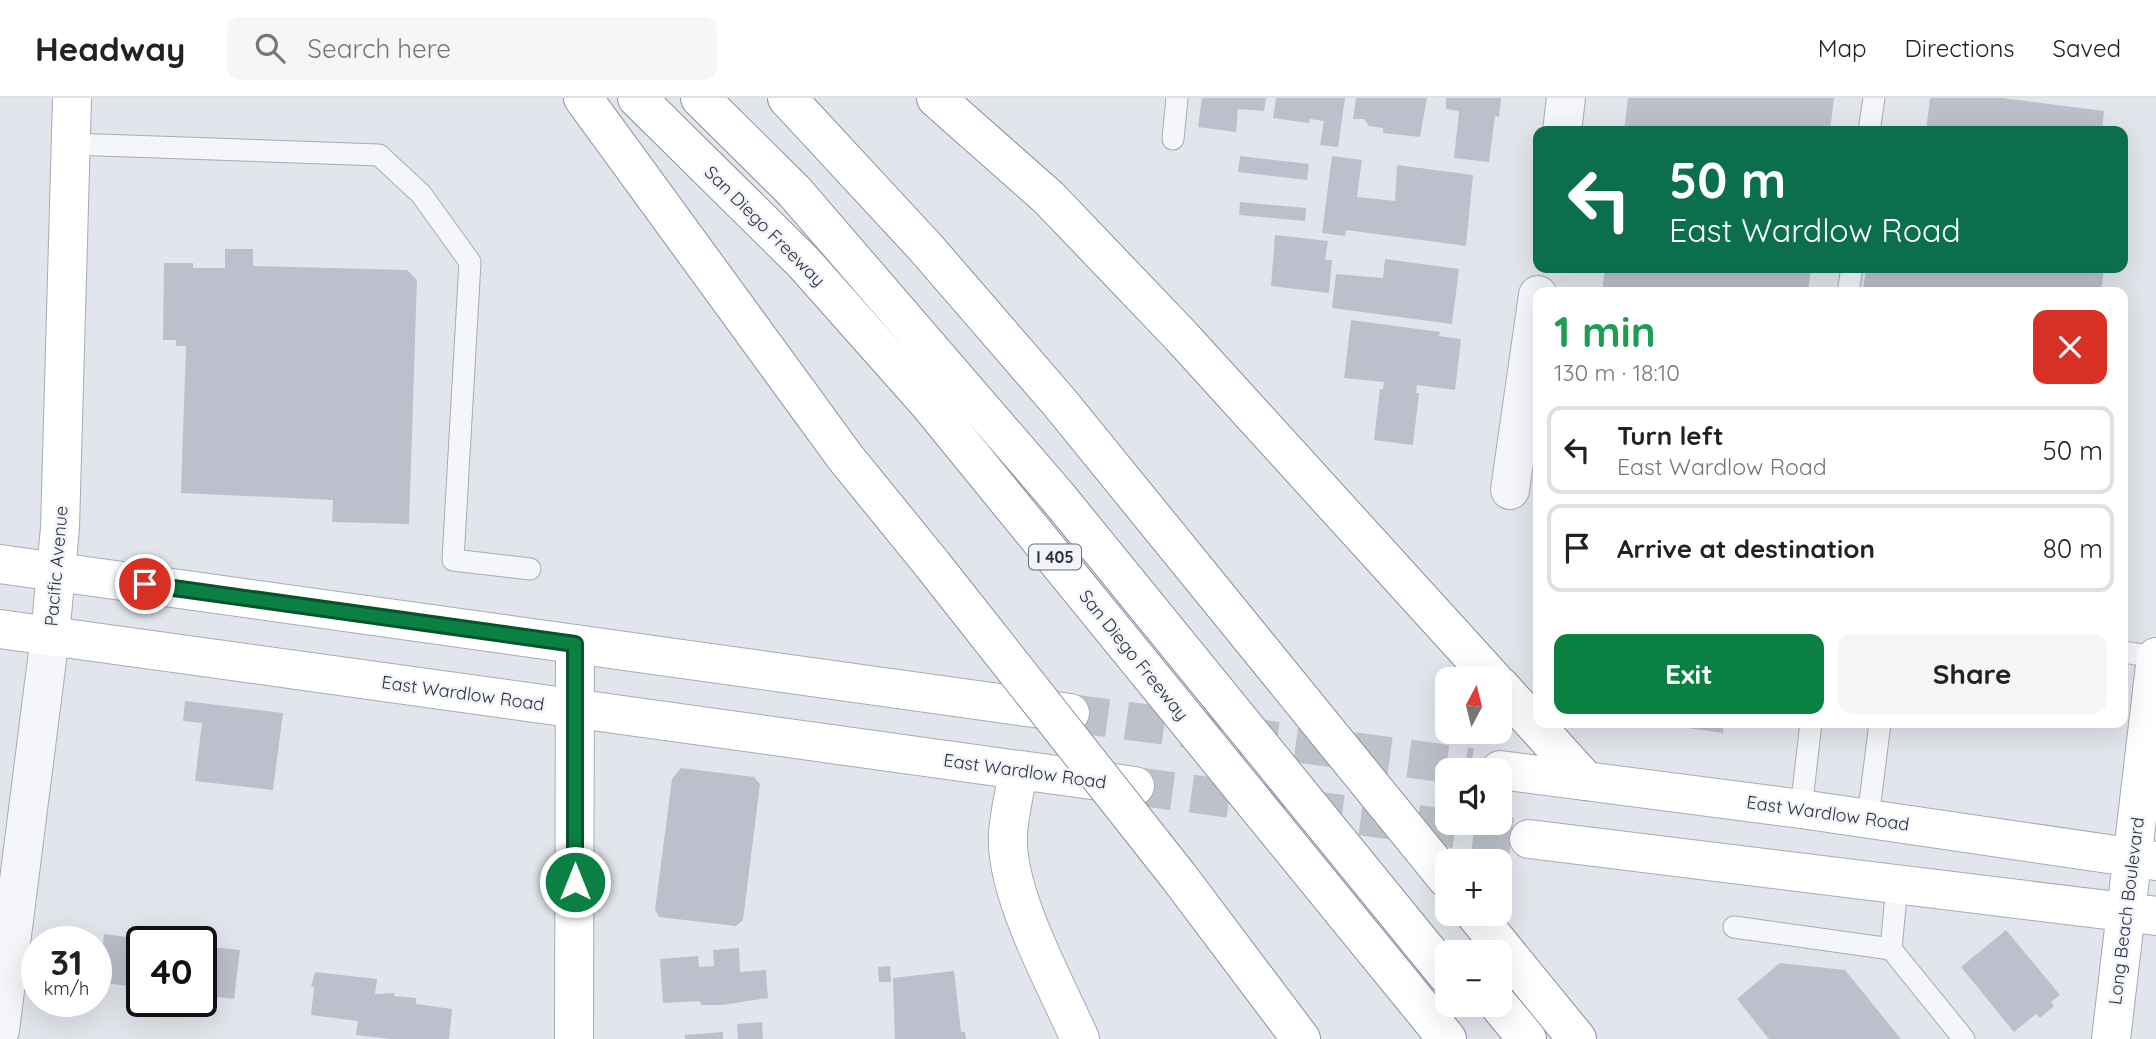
<!DOCTYPE html>
<meta charset="utf-8">
<style>
body{margin:0;font-family:Quicksand,sans-serif;background:#f6f6f6;color:#222;height:100vh;display:flex;flex-direction:column;font-size:26px;white-space:nowrap}
*{box-sizing:border-box;margin:0}
p{font-size:23px;color:#767676}
.icon{flex:none;width:38px;height:38px;fill:none;stroke:currentColor;stroke-width:2;stroke-linecap:round;stroke-linejoin:round}
.map{position:relative;flex:1;overflow:hidden}
.details{position:absolute;left:1533px;top:189px;width:595px;height:441px;display:flex;flex-direction:column;background:#fff;border-radius:14px;box-shadow:0 7px 28px #0002}
.details>*{flex:none}
.top-card{position:absolute;left:1533px;top:28px;width:595px;height:147px;border-radius:14px;box-shadow:0 7px 28px #0002;background:#0b6e4f;color:#fff;overflow:hidden}
.needle{width:46px;rotate:7deg}
.buttons{position:absolute;left:1435px;top:569px;display:grid;gap:14px}
.buttons a{display:grid;place-items:center;width:77px;height:77px;border-radius:14px;background:#fff;box-shadow:0 7px 28px #0002;font-size:35px}
.speed{position:absolute;left:21px;top:828px;display:flex;gap:14px;font-size:35px;font-weight:700;text-align:center}
.speed>*{display:grid;place-content:center;width:91px;height:91px;border-radius:50%;background:#fff;box-shadow:0 7px 28px #0002;line-height:1}
.speed small{font-size:18px;font-weight:400}
.speed .limit{border:4px solid #111;border-radius:10px;background:#fff;color:#111}
.pin{position:absolute;display:grid;place-items:center;width:60px;height:60px;color:#fff;margin:-30px;border:4px solid #fff;border-radius:50%;box-shadow:0 2px 7px #0007}
.me{position:absolute;width:77px;margin:-38px;rotate:0deg;stroke-linejoin:round;filter:drop-shadow(0 0 5px #0008)}
.turn{display:flex;align-items:center;gap:24px;height:147px;padding:0 21px;font-size:32px}
.turn .icon{width:91px;height:91px;stroke-width:2.5}
.turn b{display:block;font-size:49px;line-height:60px}
.round{display:grid;place-items:center;flex:none;width:74px;height:74px;border-radius:14px;background:#f6f6f6}
.headline{display:flex;align-items:center;justify-content:space-between;height:119px;padding:0 21px}
h1{font-size:42px;font-weight:700;line-height:52px;color:#1e9e55}
.action{display:flex;gap:14px;margin-top:auto;padding:14px 21px}
.action a{flex:1;height:80px;border-radius:14px;background:#0b8043;color:#fff;font-size:28px;font-weight:700;line-height:80px;text-align:center}
.action a+a{background:#f6f6f6;color:#222}
ul{padding:0;list-style:none}
li{display:flex;align-items:center;gap:21px;height:88px;margin:0 14px 10px;padding:0 7px;border:4px solid #e0e0e0;border-radius:14px}
li div{flex:1}
li b{display:block;font-size:26px}
li em{font-style:normal}
header{display:flex;align-items:center;gap:42px;box-sizing:border-box;height:98px;padding:0 35px;background:#fff;border-bottom:2px solid #e0e0e0}
header strong{font-size:33px}
nav{display:flex;gap:38px;margin-inline-start:auto;font-size:24px}
.search{width:490px;height:63px;background:#f6f6f6;display:flex;align-items:center;gap:18px;box-sizing:border-box;padding:0 24px;border-radius:14px;color:#767676;font-size:26px}
.map>svg:first-child{display:block}
.building{fill:#bcc0cc}
.lines{fill:none;stroke-linecap:round;stroke-linejoin:round}
.secondary-tunnel{stroke:#bdc1ca;stroke-width:38;stroke-dasharray:38 19;stroke-linecap:butt}
.lane-casing{stroke:#a7abb6;stroke-width:23}
.street-casing{stroke:#a7abb6;stroke-width:40}
.secondary-casing{stroke:#a7abb6;stroke-width:40}
.primary-casing{stroke:#a1a8b8;stroke-width:40}
.highway-casing{stroke:#8990a3;stroke-width:40}
.lane{stroke:#f5f6f9;stroke-width:21}
.street{stroke:#f5f6f9;stroke-width:38}
.secondary{stroke:#fff;stroke-width:38}
.primary{stroke:#fff;stroke-width:38}
.highway{stroke:#fff;stroke-width:38}
.highway-bridge-casing{stroke:#8990a3;stroke-width:40;stroke-linecap:butt}
.highway-bridge{stroke:#fff;stroke-width:38}
.route-casing{stroke:#07532c;stroke-width:18}
.route{stroke:#0b8043;stroke-width:12}
.labels{text-anchor:middle;dominant-baseline:central;stroke-width:5;stroke-linejoin:round;paint-order:stroke}
.shield{fill:#f2f4f8;stroke:#656b7b;stroke-width:2}
.shield-label{font-size:16px;font-weight:bold;fill:#293045}
.street-label{font-size:18px;fill:#293045;stroke:#f2f4f8}
</style>
<header>
<strong>Headway</strong>
<div class="search"><svg class="icon" aria-label="search" viewBox="0 0 24 24"><circle cx="10" cy="10" r="6"/><path d="M15 15l6 6"/></svg>Search here</div>
<nav><a>Map</a><a>Directions</a><a>Saved</a></nav>
</header>
<div class="map">
<svg width="2156" height="941" viewBox="0 0 2156 941">
<rect width="100%" height="100%" fill="#e2e5eb"/>
<g class="building">
<polygon points="1202,0 1266,0 1264,13 1238,11 1236,34 1198,29"/>
<polygon points="1276,0 1345,0 1338,49 1320,47 1324,23 1310,21 1309,25 1273,20"/>
<polygon points="1356,0 1427,0 1420,39 1383,35 1383,30 1369,28 1364,21 1353,21"/>
<polygon points="1446,0 1501,0 1499,19 1495,18 1489,64 1454,60 1459,13 1446,11"/>
<polygon points="1628,0 1834,0 1830,33 1624,33"/>
<polygon points="1930,0 2002,0 2104,13 2102,33 1926,33"/>
<polygon points="1240,58 1309,66 1307,82 1238,74"/>
<polygon points="1332,58 1362,62 1357,99 1395,103 1397,67 1473,77 1466,148 1346,132 1345,138 1322,135"/>
<polygon points="1240,104 1306,110 1305,123 1239,117"/>
<polygon points="1275,137 1328,143 1325,162 1332,162 1329,195 1271,188"/>
<polygon points="225,151 253,151 253,168 407,172 417,182 409,426 332,424 333,402 181,395 186,248 176,248 176,242 163,242 164,165 193,165 193,170 225,170"/>
<polygon points="1385,161 1459,171 1452,226 1332,210 1336,176 1383,180"/>
<polygon points="1605,170 1811,170 1808,194 1602,194"/>
<polygon points="1866,170 2104,170 2101,194 1863,194"/>
<polygon points="1351,222 1440,234 1439,238 1461,241 1455,292 1417,287 1416,295 1419,295 1413,347 1374,342 1380,291 1383,291 1384,284 1344,280"/>
<polygon points="185,603 283,615 273,692 195,683 202,625 183,623"/>
<polygon points="1652,625 1724,625 1723,635"/>
<polygon points="681,670 754,679 760,686 743,822 736,828 659,819 655,812 672,681"/>
<polygon points="2006,832 2060,897 2051,904 2054,908 2040,920 2036,916 2014,934 1961,869"/>
<polygon points="104,836 150,842 142,844 142,890 99,884"/>
<polygon points="201,848 240,852 234,901 201,897"/>
<polygon points="739,850 740,874 766,872 768,900 722,907 701,907 700,903 663,905 660,861 698,858 699,869 714,868 713,852"/>
<polygon points="1780,865 1845,872 1901,941 1769,941 1737,901"/>
<polygon points="890,868 891,884 879,884 878,869"/>
<polygon points="954,873 961,934 965,934 966,941 895,941 893,880"/>
<polygon points="315,874 377,881 375,896 395,895 394,898 416,900 416,906 452,911 449,941 391,941 356,937 358,923 311,917 314,889 311,889"/>
<polygon points="762,924 763,941 738,941 737,926"/>
<polygon points="723,934 723,941 685,941 685,937"/>
</g>
<g class="lines">
<g class="secondary-tunnel">
<polyline points="1070,615 1471,669"/>
<polyline points="1135,688 1529,741"/>
</g>
<defs>
<g id="lane">
<polyline points="1869,33 1874,0"/>
<polyline points="1173,41 1177,0"/>
<polyline points="71,46 379,57 421,96 470,164 453,462 530,471"/>
<polyline points="1848,194 1852,170"/>
<polyline points="2123,554 2156,559"/>
<polyline points="1801,711 1811,625"/>
<polyline points="1868,720 1880,625"/>
<polyline points="1734,829 1891,851 1964,941"/>
<polyline points="1891,851 1897,786"/>
</g>
<g id="street">
<polyline points="1562,33 1566,0"/>
<polyline points="1510,392 1538,197"/>
<polyline points="0,932 50,538"/>
</g>
<g id="secondary">
<polyline points="0,466 1070,615"/>
<polyline points="0,531 1135,688"/>
<polyline points="50,538 60,430 72,0"/>
<polyline points="1500,672 1801,711 2156,763"/>
<path d="M1018,673C1015,694 1009,716 1008,737C1005,796 1056,886 1080,941"/>
<polyline points="1529,741 2156,818"/>
<polyline points="574,941 575,546"/>
</g>
<polyline id="primary" points="2111,941 2156,559"/>
<g id="highway">
<polyline points="583,0 845,359 932,466"/>
<polyline points="637,0 803,164 930,307 1447,941"/>
<polyline points="700,0 794,93 1057,398 1447,877"/>
<polyline points="787,0 926,150 1060,305 1447,781"/>
<polyline points="936,0 1049,100 1181,238 1493,581"/>
<polyline points="1500,588 1586,683"/>
<polyline points="1179,779 1301,941"/>
<polyline points="1475,816 1577,941"/>
<polyline points="1498,906 1527,941"/>
</g>
</defs>
<use href="#lane" class="lane-casing"/>
<use href="#street" class="street-casing"/>
<use href="#secondary" class="secondary-casing"/>
<use href="#primary" class="primary-casing"/>
<use href="#highway" class="highway-casing"/>
<use href="#lane" class="lane"/>
<use href="#street" class="street"/>
<use href="#secondary" class="secondary"/>
<use href="#primary" class="primary"/>
<use href="#highway" class="highway"/>
<defs>
<polyline id="highway-bridge" points="932,466 1179,779"/>
</defs>
<use href="#highway-bridge" class="highway-bridge-casing"/>
<use href="#highway-bridge" class="highway-bridge"/>
</g>
<g class="lines">
<defs>
<polyline id="route" points="145,486 575,546 575,784"/>
</defs>
<use href="#route" class="route-casing"/>
<use href="#route" class="route"/>
</g>
<g class="labels">
<rect class="shield" x="1029" y="446.5" width="52" height="25" rx="5"/>
<g class="shield-label">
<text x="1055" y="459">I 405</text>
</g>
<g class="street-label">
<text transform="translate(765 128) rotate(45)">San Diego Freeway</text>
<text transform="translate(56 468) rotate(-85)">Pacific Avenue</text>
<text transform="translate(1134 557) rotate(51)">San Diego Freeway</text>
<text transform="translate(463 595) rotate(8)">East Wardlow Road</text>
<text transform="translate(1025 673) rotate(8)">East Wardlow Road</text>
<text transform="translate(1828 715) rotate(8)">East Wardlow Road</text>
<text transform="translate(2126 813) rotate(-83)">Long Beach Boulevard</text>
</g>
</g>
</svg>
<div class="buttons">
<a><svg class="needle" viewBox="-14 -14 28 28"><path d="M0-13l5 13h-10z" fill="#e53935"/><path d="M0 13l5-13h-10z" fill="#767676"/></svg></a>
<a><svg class="icon" aria-label="sound" viewBox="0 0 24 24"><path d="M4 9h4l5-4v14l-5-4H4zM17 9q2 3 0 6"/></svg></a>
<a>+</a>
<a>−</a>
</div>
<div class="speed"><div>31<small>km/h</small></div><div class="limit">40</div></div>
<div class="pin" style="left:145px;top:486px;background:#d93025"><svg class="icon" aria-label="arrive" viewBox="0 0 24 24"><path d="M6 21V4h12l-3 4 3 4H6"/></svg></div>
<svg class="me" style="left:575px;top:784px" viewBox="-20 -20 40 40"><circle r="17" fill="#0b8043" stroke="#fff" stroke-width="3"/><path d="M0-11L8 9 0 5-8 9z" fill="#fff"/></svg>
<div class="top-card">
<div class="turn"><svg class="icon" aria-label="left" viewBox="0 0 24 24"><path d="M17 20v-9H6M10 6l-5 5 5 5"/></svg><div><b>50 m</b>East Wardlow Road</div></div>
</div>
<section class="details">
<div class="headline"><div><h1>1 min</h1><p>130 m · 18:10</p></div><a class="round" style="background:#d93025;color:#fff"><svg class="icon" aria-label="close" viewBox="0 0 24 24"><path d="M6 6l12 12M18 6L6 18"/></svg></a></div>
<ul>
<li><svg class="icon" aria-label="left" viewBox="0 0 24 24"><path d="M17 20v-9H6M10 6l-5 5 5 5"/></svg><div><b>Turn left</b><p>East Wardlow Road</p></div><em>50 m</em></li>
<li><svg class="icon" aria-label="arrive" viewBox="0 0 24 24"><path d="M6 21V4h12l-3 4 3 4H6"/></svg><div><b>Arrive at destination</b></div><em>80 m</em></li>
</ul>
<div class="action"><a>Exit</a><a>Share</a></div>
</section>
</div>
